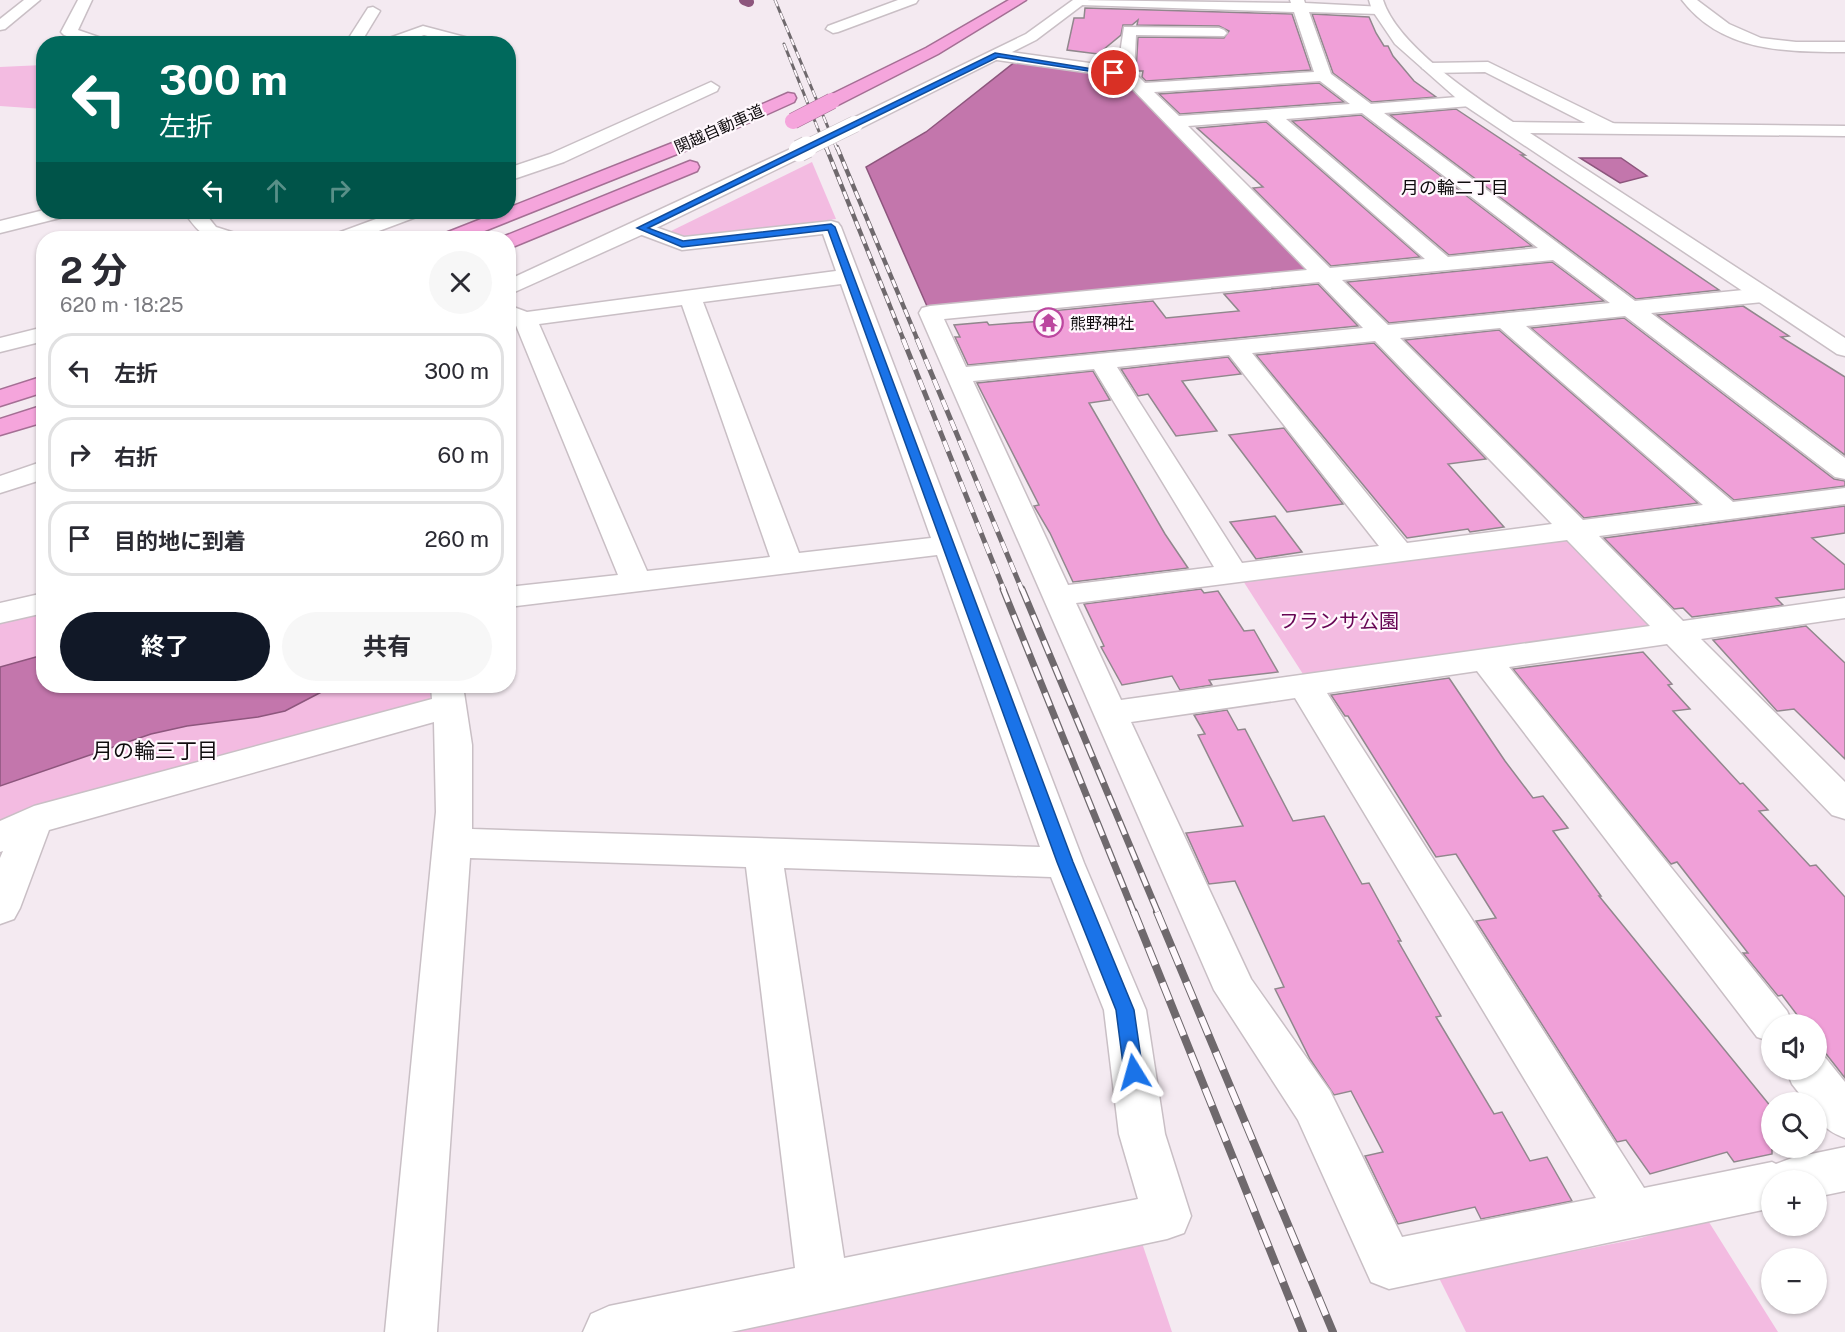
<!DOCTYPE html>
<html lang="ja">
<meta charset="utf-8">
<style>
body{margin:0;font-family:"Public Sans","Noto Sans JP",sans-serif;background:#f7f7f7;color:#2b2b33;height:100vh;display:flex;flex-direction:column;font-size:22px;white-space:nowrap}
*{box-sizing:border-box;margin:0}
p{font-size:20px;color:#7c7c81}
.icon{flex:none;width:33px;height:33px;fill:none;stroke:currentColor;stroke-width:2;stroke-linecap:round;stroke-linejoin:round}
.map{position:relative;flex:1;overflow:hidden}
.details{position:absolute;left:36px;top:231px;width:480px;height:462px;display:flex;flex-direction:column;background:#fff;border-radius:24px;box-shadow:0 2px 4px #0004}
.details>*{flex:none}
.top-card{position:absolute;left:36px;top:36px;width:480px;height:183px;border-radius:24px;box-shadow:0 2px 4px #0004;background:#00695c;color:#fff;overflow:hidden}
.fabs{position:absolute;left:1761px;top:1014px;display:grid;gap:12px}
.fabs a{display:grid;place-items:center;width:66px;height:66px;border-radius:50%;background:#fff;box-shadow:0 2px 4px #0004;font-size:30px}
.pin{position:absolute;display:grid;place-items:center;width:51px;height:51px;color:#fff;margin:-26px;border:3px solid #fff;border-radius:50%;box-shadow:0 2px 6px #0007}
.me{position:absolute;width:66px;margin:-33px;rotate:352deg;stroke-linejoin:round;filter:drop-shadow(0 0 4px #0008)}
.turn{display:flex;align-items:center;gap:21px;height:126px;padding:0 24px;font-size:27px}
.turn .icon{width:78px;height:78px;stroke-width:2.5}
.turn b{display:block;font-size:42px;line-height:51px}
.lanes{display:flex;align-items:center;height:57px;padding:0 24px;background:#0003;justify-content:center;gap:30px;direction:ltr}
.lanes .off{opacity:.35}
.round{display:grid;place-items:center;flex:none;width:63px;height:63px;border-radius:32px;background:#f7f7f7}
.headline{display:flex;align-items:center;justify-content:space-between;height:102px;padding:0 24px}
h1{font-size:36px;font-weight:700;line-height:45px}
.button{display:flex;gap:12px;margin-top:auto;padding:12px 24px}
.button a{flex:1;height:69px;border-radius:36px;background:#111827;color:#fff;font-size:24px;font-weight:700;line-height:69px;text-align:center}
.button a+a{background:#f7f7f7;color:#2b2b33}
ul{padding:0;list-style:none}
li{display:flex;align-items:center;gap:18px;height:75px;margin:0 12px 9px;padding:0 12px;border:3px solid #e1e1e2;border-radius:24px}
li div{flex:1}
li b{display:block;font-size:22px}
li em{font-style:normal}
.map>svg:first-child{display:block}
.green{fill:#f3bbe1}
.water{fill:#c376ac;stroke:#8d567d;stroke-width:1.5}
.lines{fill:none;stroke-linecap:round;stroke-linejoin:round}
.stream{stroke:#8d567d;stroke-width:10}
.building{fill:#f0a0d8;stroke:#91878d;stroke-width:1.5}
.minor-casing{stroke:#c9bfc5;stroke-width:3}
.tertiary-casing{stroke:#c9bfc5;stroke-width:3}
.motorway-casing{stroke:#a46f94;stroke-width:3}
.minor{fill:#fff;fill-rule:evenodd}
.tertiary{fill:#fff;fill-rule:evenodd}
.motorway{fill:#f5a5dc;fill-rule:evenodd}
.rail-far4-casing{stroke:#6f696d;stroke-width:3}
.rail-far3-casing{stroke:#6f696d;stroke-width:4.5}
.rail-far2-casing{stroke:#6f696d;stroke-width:5}
.rail-far1-casing{stroke:#6f696d;stroke-width:7}
.rail-casing{stroke:#6f696d;stroke-width:8}
.rail-far4{stroke:#fff8fd;stroke-width:2;stroke-dasharray:7;stroke-linecap:butt}
.rail-far3{stroke:#fff8fd;stroke-width:3;stroke-dasharray:8;stroke-linecap:butt}
.rail-far2{stroke:#fff8fd;stroke-width:4;stroke-dasharray:11;stroke-linecap:butt}
.rail-far1{stroke:#fff8fd;stroke-width:4.5;stroke-dasharray:14;stroke-linecap:butt}
.rail{stroke:#fff8fd;stroke-width:6;stroke-dasharray:19;stroke-linecap:butt}
.tertiary-bridge-far1-casing{stroke:#c9bfc5;stroke-width:17;stroke-linecap:butt}
.tertiary-bridge-casing{stroke:#c9bfc5;stroke-width:23;stroke-linecap:butt}
.motorway-bridge-casing{stroke:#a46f94;stroke-width:17;stroke-linecap:butt}
.tertiary-bridge-far1{stroke:#fff;stroke-width:16}
.tertiary-bridge{stroke:#fff;stroke-width:21}
.motorway-bridge{stroke:#f5a5dc;stroke-width:16}
.route{fill:#1a73e8;stroke:#114b97;stroke-width:1.5}
.labels{text-anchor:middle;dominant-baseline:central;stroke-width:4.5;stroke-linejoin:round;paint-order:stroke}
.far-street-label{font-size:16px;fill:#0f0c0e;stroke:#fff8fd}
.far-poi-label{font-size:16px;fill:#0f0c0e;stroke:#fff8fd;text-anchor:start}
.far-neighbourhood-label{font-size:18px;fill:#0f0c0e;stroke:#fff8fd}
.park-label{font-size:20px;fill:#670654;stroke:#fff8fd}
.neighbourhood-label{font-size:21px;fill:#0f0c0e;stroke:#fff8fd}
</style>
<div class="map">
<svg width="1845" height="1332" viewBox="0 0 1845 1332">
<rect width="100%" height="100%" fill="#f4eaf1"/>
<g class="green">
<polygon points="43,65 43,109 0,106 0,67"/>
<polygon points="812,162 836,219 688,238 669,232"/>
<polygon points="1576,531 1676,633 1310,685 1238,573"/>
<polygon points="43,603 44,686 447,686 449,706 0,838 0,613"/>
<polygon points="1707,1219 1778,1332 1466,1332 1439,1278 1637,1239"/>
<polygon points="1142,1243 1172,1332 721,1332"/>
</g>
<g class="water">
<polygon points="1020,58 1126,73 1325,275 930,313 866,167 926,132"/>
<polygon points="1580,158 1621,158 1647,176 1620,183"/>
<polygon points="43,655 44,686 333,686 285,711 258,717 187,726 151,734 0,786 0,667"/>
</g>
<g class="lines">
<polyline class="stream" points="744,0 749,2"/>
</g>
<g class="building">
<polygon points="1085,8 1292,14 1311,70 1146,81 1142,77 1143,71 1136,71 1138,37 1224,38 1229,31 1219,26 1137,25 1138,20 1132,25 1123,25 1121,35 1098,54 1067,50 1074,18 1084,18"/>
<polygon points="1312,14 1369,17 1376,33 1384,46 1388,46 1393,56 1414,81 1436,97 1372,102 1333,73"/>
<polygon points="1319,83 1344,102 1180,114 1159,94"/>
<polygon points="1456,109 1525,155 1521,155 1719,290 1636,299 1390,115"/>
<polygon points="1361,115 1532,246 1449,255 1292,121"/>
<polygon points="1266,122 1420,257 1331,266 1253,188 1263,187 1197,128"/>
<polygon points="1552,262 1604,301 1389,323 1347,282"/>
<polygon points="1318,284 1358,326 968,365 955,337 960,337 954,325 987,322 989,325 1057,320 1051,311 1153,301 1166,318 1239,311 1224,294"/>
<polygon points="1743,306 1789,336 1781,337 1845,377 1845,455 1657,315"/>
<polygon points="1624,318 1834,479 1845,481 1845,486 1734,500 1531,328"/>
<polygon points="1499,330 1698,503 1584,518 1405,340"/>
<polygon points="1374,343 1486,459 1448,464 1504,527 1470,532 1468,529 1407,538 1256,355"/>
<polygon points="1228,357 1241,374 1182,381 1217,431 1176,436 1148,394 1138,396 1121,369"/>
<polygon points="1093,371 1110,400 1089,403 1165,534 1188,568 1073,582 1050,533 1034,506 1039,505 977,383"/>
<polygon points="1284,428 1343,504 1287,512 1229,435"/>
<polygon points="1845,506 1845,533 1812,538 1845,565 1845,589 1776,598 1783,605 1692,617 1683,608 1674,609 1604,538"/>
<polygon points="1275,516 1302,552 1256,559 1230,522"/>
<polygon points="1201,589 1204,593 1218,591 1244,631 1254,630 1278,672 1209,680 1212,685 1180,690 1172,676 1122,685 1101,647 1104,646 1084,604"/>
<polygon points="1806,626 1845,663 1845,759 1794,709 1777,711 1713,640"/>
<polygon points="1643,652 1672,684 1668,685 1690,709 1673,711 1740,784 1743,783 1768,810 1759,811 1810,866 1816,865 1845,897 1845,1078 1816,1041 1816,1024 1804,1024 1782,995 1778,996 1743,953 1748,953 1677,862 1671,864 1513,669"/>
<polygon points="1449,678 1505,761 1533,798 1543,796 1568,828 1553,831 1601,896 1599,896 1772,1108 1772,1154 1734,1162 1727,1152 1650,1174 1626,1140 1617,1142 1476,921 1496,918 1456,854 1436,857 1348,716 1345,716 1331,695"/>
<polygon points="1227,710 1238,730 1245,729 1293,821 1324,816 1362,884 1369,883 1401,941 1398,941 1441,1016 1436,1017 1494,1114 1502,1112 1530,1161 1547,1157 1572,1201 1481,1219 1475,1207 1398,1224 1365,1156 1383,1152 1351,1091 1334,1095 1310,1059 1275,989 1284,987 1235,881 1209,884 1186,833 1243,826 1198,735 1205,734 1194,715"/>
</g>
<g class="lines">
<defs>
<g id="minor">
<polygon points="78,0 92,0 78,30 110,41 112,44 88,44 64,35 61,32"/>
<polygon points="898,0 918,0 916,3 838,32 833,33 826,29 828,26"/>
<path d="M1075,0L1291,3L1290,0H1304L1305,3L1384,7L1386,10L1384,13L1379,14L1309,12L1331,74L1371,104L1470,96L1476,97L1478,101L1476,105L1470,106L1384,113L1635,301L1763,288L1771,290L1774,295L1771,300L1763,302L1651,313L1845,458V479L1835,477L1625,316L1526,326L1733,502L1845,488V504L1599,536L1683,621L1845,598V618L1701,639L1845,782V819L1832,815L1667,644L1509,667L1787,1011L1793,1024H1772V1042L1757,1037L1477,671L1327,693L1644,1188L1772,1162L1776,1164L1792,1158L1845,1147V1191L1816,1197V1180H1772V1208L1389,1289L1371,1282L1298,1120L1214,990L919,313L922,308L930,306L1307,270L1121,77L997,60L989,55L997,50L1118,67L1124,27L1219,28L1224,30L1227,33L1224,36L1136,35L1134,72L1145,83L1314,72L1294,12L1081,5L1076,4ZM1320,81L1350,104L1179,116L1154,92ZM1362,113L1538,248L1448,257L1286,119ZM1267,120L1425,259L1330,268L1188,126ZM1553,260L1610,303L1388,325L1342,280ZM1319,282L1363,328L966,367L944,319ZM1500,328L1703,505L1583,520L1400,338ZM1375,341L1552,524L1407,543L1252,353ZM1229,355L1379,546L1242,563L1117,367ZM1094,369L1214,567L1068,585L973,381ZM1567,540L1650,626L1121,700L1076,603ZM1295,698L1596,1198L1402,1237L1330,1091L1251,979L1131,722Z"/>
<path d="M1682,0H1697L1729,24L1761,38L1796,42H1845V52C1785,52 1722,52 1682,0Z"/>
<polygon points="373,7 380,11 360,44 345,44 368,8"/>
<polygon points="423,26 480,41 482,44 456,44 424,35 401,44 379,44 381,41"/>
<polygon points="1488,62 1615,124 1618,128 1615,132 1603,132 1485,72 1430,73 1422,68 1430,63"/>
<polygon points="711,82 719,87 717,91 564,162 508,181 508,168 550,154"/>
<polygon points="44,210 71,212 68,216 0,233 0,221"/>
<path d="M184,212H204L216,227L238,234L241,238C209,241 203,239 184,212Z"/>
<polygon points="395,212 422,212 419,216 360,238 332,238 335,234"/>
<path d="M831,221L838,223L841,227L1084,863L1146,1010L1165,1134L1191,1216L1184,1233L1167,1239L731,1332H583L591,1314L609,1306L795,1268L746,867L470,858L437,1332H385L436,812L434,722L49,830L20,908L14,919L0,924V858L3,851L0,852V821L34,806L432,699L431,686H463L472,745V829L1040,847L937,555L508,607V587L618,575L515,323L508,320V305L527,312L836,271L823,234L682,250L634,232L631,228L634,224L641,222L684,237ZM841,284L931,538L799,553L703,302ZM682,305L770,557L647,571L539,324ZM784,868L1051,877L1104,1010L1119,1134L1138,1199L844,1258Z"/>
<polygon points="44,327 44,341 0,352 0,338"/>
<polygon points="44,593 44,613 0,623 0,603"/>
<path d="M1816,1053L1824,1056L1845,1082V1138C1827,1131 1816,1123 1816,1102H1806L1792,1084L1786,1070H1816Z"/>
</g>
<g id="tertiary">
<polygon points="24,0 40,0 5,29 0,30 0,19"/>
<polygon points="1073,0 1089,0 1036,40 861,128 849,128 846,124 849,120 1026,34"/>
<path d="M1369,0H1383C1397,45 1474,96 1513,122L1845,126V136L1530,133L1845,338V356L1837,354L1464,105L1395,44L1372,10Z"/>
<polygon points="799,145 806,147 808,151 806,155 648,232 508,295 508,280"/>
<polygon points="44,461 44,479 0,493 0,476"/>
</g>
<g id="motorway">
<polygon points="1009,0 1026,0 938,54 838,105 826,105 824,101 826,97 926,48"/>
<polygon points="788,93 794,94 796,98 794,102 692,148 467,238 440,238 443,234 499,212 508,212 508,208 680,140"/>
<polygon points="690,161 697,163 699,167 697,171 515,246 508,248 508,238 500,238"/>
<polygon points="44,376 44,392 0,406 0,390"/>
<polygon points="44,405 44,422 0,435 0,419"/>
</g>
</defs>
<use href="#minor" class="minor-casing"/>
<use href="#tertiary" class="tertiary-casing"/>
<use href="#motorway" class="motorway-casing"/>
<use href="#minor" class="minor"/>
<use href="#tertiary" class="tertiary"/>
<use href="#motorway" class="motorway"/>
<defs>
<g id="rail-far4">
<polyline points="775,0 837,149"/>
<polyline points="784,44 826,149"/>
</g>
<g id="rail-far3">
<polyline points="826,147 904,341"/>
<polyline points="837,147 918,341"/>
</g>
<g id="rail-far2">
<polyline points="903,339 1004,590"/>
<polyline points="917,339 1022,590"/>
</g>
<g id="rail-far1">
<polyline points="1003,589 1134,913"/>
<polyline points="1022,589 1158,913"/>
</g>
<g id="rail">
<polyline points="1134,912 1303,1332"/>
<polyline points="1157,912 1333,1332"/>
</g>
</defs>
<use href="#rail-far4" class="rail-far4-casing"/>
<use href="#rail-far3" class="rail-far3-casing"/>
<use href="#rail-far2" class="rail-far2-casing"/>
<use href="#rail-far1" class="rail-far1-casing"/>
<use href="#rail" class="rail-casing"/>
<use href="#rail-far4" class="rail-far4"/>
<use href="#rail-far3" class="rail-far3"/>
<use href="#rail-far2" class="rail-far2"/>
<use href="#rail-far1" class="rail-far1"/>
<use href="#rail" class="rail"/>
<defs>
<polyline id="tertiary-bridge-far1" points="804,149 855,124"/>
<polyline id="tertiary-bridge" points="799,151 807,147"/>
<polyline id="motorway-bridge" points="793,121 832,101"/>
</defs>
<use href="#tertiary-bridge-far1" class="tertiary-bridge-far1-casing"/>
<use href="#tertiary-bridge" class="tertiary-bridge-casing"/>
<use href="#motorway-bridge" class="motorway-bridge-casing"/>
<use href="#tertiary-bridge-far1" class="tertiary-bridge-far1"/>
<use href="#tertiary-bridge" class="tertiary-bridge"/>
<use href="#motorway-bridge" class="motorway-bridge"/>
</g>
<polygon class="route" points="995,53 1117,73 1114,75 998,57 648,228 683,241 831,224 835,227 1073,862 1134,1010 1143,1072 1140,1078 1134,1080 1127,1078 1124,1072 1116,1010 1057,862 828,230 682,247 637,228"/>
<defs>
<symbol id="temple-ring" viewBox="-11 -11 22 22"><circle r="9.5" fill="#fff8fd" stroke="#bc479f" stroke-width="1.5"/><path d="M0-6L5-2H3V0L6.5 2.5H4V6H1.5V3h-3V6H-4V2.5H-6.5L-3 0V-2H-5Z" fill="#bc479f"/></symbol>
</defs>
<g fill-rule="evenodd">
<use href="#temple-ring" x="1032" y="306" width="33" height="33"/>
</g>
<g class="labels">
<g class="far-street-label">
<text transform="translate(719 129) rotate(-24)">関越自動車道</text>
</g>
<g class="far-poi-label">
<text x="1070" y="323">熊野神社</text>
</g>
<g class="far-neighbourhood-label">
<text x="1455" y="187">月の輪二丁目</text>
</g>
<g class="park-label">
<text x="1339" y="621">フランサ公園</text>
</g>
<g class="neighbourhood-label">
<text x="155" y="750">月の輪三丁目</text>
</g>
</g>
</svg>
<div class="fabs">
<a><svg class="icon" aria-label="sound" viewBox="0 0 24 24"><path d="M4 9h4l5-4v14l-5-4H4zM17 9q2 3 0 6"/></svg></a>
<a><svg class="icon" aria-label="search" viewBox="0 0 24 24"><circle cx="10" cy="10" r="6"/><path d="M15 15l6 6"/></svg></a>
<a>+</a>
<a>−</a>
</div>
<div class="pin" style="left:1114px;top:73px;background:#d93025"><svg class="icon" aria-label="arrive" viewBox="0 0 24 24"><path d="M6 21V4h12l-3 4 3 4H6"/></svg></div>
<svg class="me" style="left:1134px;top:1072px" viewBox="-20 -20 40 40"><path d="M0-17L14 15 0 8-14 15z" fill="#1a73e8" stroke="#fff" stroke-width="4"/></svg>
<div class="top-card">
<div class="turn"><svg class="icon" aria-label="left" viewBox="0 0 24 24"><path d="M17 20v-9H6M10 6l-5 5 5 5"/></svg><div><b>300 m</b>左折</div></div>
<div class="lanes"><svg class="icon" aria-label="left" viewBox="0 0 24 24"><path d="M17 20v-9H6M10 6l-5 5 5 5"/></svg><svg class="icon off" aria-label="ahead" viewBox="0 0 24 24"><path d="M12 20V5M6 11l6-6 6 6"/></svg><svg class="icon off" aria-label="right" viewBox="0 0 24 24"><path d="M7 20v-9h11M14 6l5 5-5 5"/></svg></div>
</div>
<section class="details">
<div class="headline"><div><h1>2 分</h1><p>620 m · 18:25</p></div><a class="round"><svg class="icon" aria-label="close" viewBox="0 0 24 24"><path d="M6 6l12 12M18 6L6 18"/></svg></a></div>
<ul>
<li><svg class="icon" aria-label="left" viewBox="0 0 24 24"><path d="M17 20v-9H6M10 6l-5 5 5 5"/></svg><div><b>左折</b></div><em>300 m</em></li>
<li><svg class="icon" aria-label="right" viewBox="0 0 24 24"><path d="M7 20v-9h11M14 6l5 5-5 5"/></svg><div><b>右折</b></div><em>60 m</em></li>
<li><svg class="icon" aria-label="arrive" viewBox="0 0 24 24"><path d="M6 21V4h12l-3 4 3 4H6"/></svg><div><b>目的地に到着</b></div><em>260 m</em></li>
</ul>
<div class="button"><a>終了</a><a>共有</a></div>
</section>
</div>
